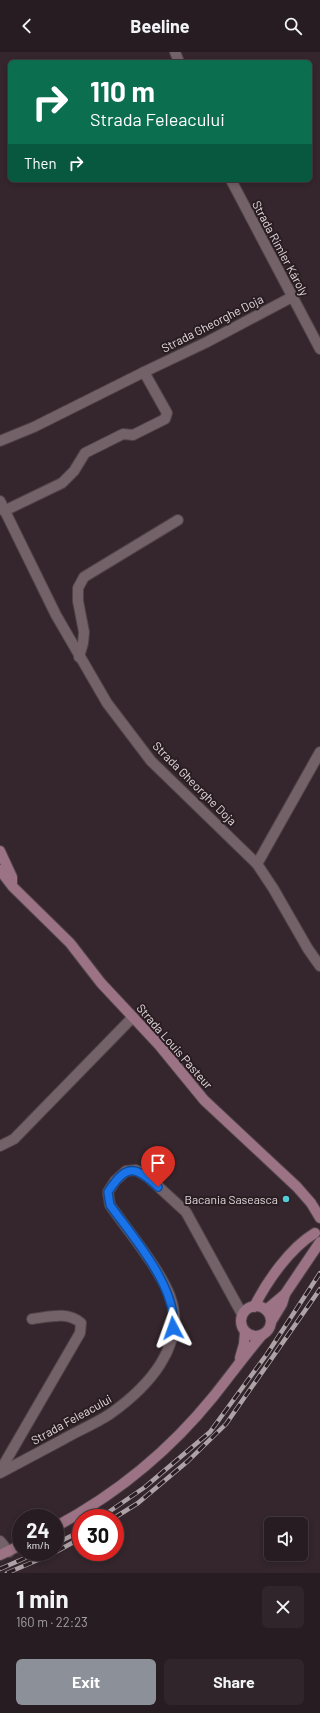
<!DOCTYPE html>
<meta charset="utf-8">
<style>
body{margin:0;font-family:Barlow,sans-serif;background:#2f252a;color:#f1f3f6;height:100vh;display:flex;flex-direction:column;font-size:15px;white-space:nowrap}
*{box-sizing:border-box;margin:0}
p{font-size:13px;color:#a4a1a5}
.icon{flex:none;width:22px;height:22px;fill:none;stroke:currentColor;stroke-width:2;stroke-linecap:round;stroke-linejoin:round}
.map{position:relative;height:1521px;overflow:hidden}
.side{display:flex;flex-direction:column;background:#271c21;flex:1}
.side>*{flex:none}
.hud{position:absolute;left:8px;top:8px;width:304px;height:122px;border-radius:6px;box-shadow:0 2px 6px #0003,0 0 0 1px #433a3f;background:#0b6e4f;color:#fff;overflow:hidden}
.controls{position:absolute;left:264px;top:1465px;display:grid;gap:8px}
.controls a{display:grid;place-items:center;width:44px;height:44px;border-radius:6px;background:#271c21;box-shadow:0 2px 6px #0003,0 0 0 1px #433a3f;font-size:20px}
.speed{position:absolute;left:12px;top:1457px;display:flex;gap:8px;font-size:20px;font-weight:700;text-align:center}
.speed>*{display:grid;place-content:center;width:52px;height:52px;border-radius:50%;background:#271c21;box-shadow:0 2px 6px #0003,0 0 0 1px #433a3f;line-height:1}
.speed small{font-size:10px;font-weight:400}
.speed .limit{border:6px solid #d22;background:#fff;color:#111}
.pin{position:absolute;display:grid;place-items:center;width:34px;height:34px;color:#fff;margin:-41px -17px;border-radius:50% 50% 50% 0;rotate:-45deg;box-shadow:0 0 4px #0007}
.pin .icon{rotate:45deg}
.me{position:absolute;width:44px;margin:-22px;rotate:356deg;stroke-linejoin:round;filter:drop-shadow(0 0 3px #0008)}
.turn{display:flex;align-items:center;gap:14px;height:84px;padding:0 16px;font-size:18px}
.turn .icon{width:52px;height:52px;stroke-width:2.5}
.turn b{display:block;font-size:28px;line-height:34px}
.then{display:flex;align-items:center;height:38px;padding:0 16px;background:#0003;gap:8px;font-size:15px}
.round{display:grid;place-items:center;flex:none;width:42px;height:42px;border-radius:6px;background:#2f252a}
.head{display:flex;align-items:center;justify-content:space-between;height:68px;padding:0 16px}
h1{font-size:24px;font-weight:700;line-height:30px}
.button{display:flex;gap:8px;margin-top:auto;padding:8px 16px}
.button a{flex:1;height:46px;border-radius:6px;background:#8c9099;color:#fff;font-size:16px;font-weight:700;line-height:46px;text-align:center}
.button a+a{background:#2f252a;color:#f1f3f6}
header{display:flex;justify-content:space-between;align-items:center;height:52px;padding:0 16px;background:#271c21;font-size:18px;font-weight:700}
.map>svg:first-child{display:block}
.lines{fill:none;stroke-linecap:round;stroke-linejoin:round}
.street-casing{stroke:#4f4348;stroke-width:12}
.secondary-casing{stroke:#4f4348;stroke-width:12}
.street{stroke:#736268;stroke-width:10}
.secondary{stroke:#9c7384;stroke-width:10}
.rail-casing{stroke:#ada2a6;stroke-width:4.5}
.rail{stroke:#2a1d22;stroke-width:3;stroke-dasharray:9;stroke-linecap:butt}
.route-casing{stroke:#114b97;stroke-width:10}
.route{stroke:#1a73e8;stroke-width:7}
.poi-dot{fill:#52ccd6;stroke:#2a1d22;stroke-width:1.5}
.labels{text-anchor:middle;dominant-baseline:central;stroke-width:4;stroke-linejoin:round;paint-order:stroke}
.street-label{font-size:12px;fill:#e1d8db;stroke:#2a1d22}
.poi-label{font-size:12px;fill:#e1d8db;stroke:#2a1d22;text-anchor:end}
</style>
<header><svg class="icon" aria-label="back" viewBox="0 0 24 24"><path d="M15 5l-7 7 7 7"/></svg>Beeline<svg class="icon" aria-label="search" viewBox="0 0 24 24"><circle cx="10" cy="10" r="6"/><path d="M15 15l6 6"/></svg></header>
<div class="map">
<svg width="320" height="1521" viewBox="0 0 320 1521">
<rect width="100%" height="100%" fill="#34262c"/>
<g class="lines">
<defs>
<g id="street">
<polyline points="175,0 179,10"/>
<polyline points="231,128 320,297"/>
<polyline points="0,389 34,375 144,320 207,290 292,245"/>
<polyline points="0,449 56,563 107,651 151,709 257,812 273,836 308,897 320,914"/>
<polyline points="4,459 62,431 74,419 85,401 123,382 133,383 165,367 167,361 144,320"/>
<polyline points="79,605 83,591 84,580 78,549 78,536 84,525 178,468"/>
<polyline points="257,812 320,700"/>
<polyline points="0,1094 14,1087 133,965"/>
<path d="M0,1419L80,1281L81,1271C67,1259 49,1265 32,1267"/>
<path d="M0,1421C21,1410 41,1399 62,1388C77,1379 95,1372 110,1362C147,1336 188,1293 170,1244C159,1216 128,1179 110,1153L108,1140L115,1129L126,1119L136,1118L149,1126L186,1160L242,1262"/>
<polyline points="0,1489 9,1500"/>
</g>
<g id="secondary">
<polyline points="0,799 12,825 12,831"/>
<polyline points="0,818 13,835 70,891 101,931 159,993 204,1048 297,1135 311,1151 320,1166"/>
<circle cx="256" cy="1269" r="15"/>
<path d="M254,1255C267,1229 290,1196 315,1181"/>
<polyline points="266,1258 285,1242 320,1190"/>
<polyline points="271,1270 282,1252 285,1242"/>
<polyline points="240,1306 244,1292 245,1280"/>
<path d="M55,1475C115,1443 170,1398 213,1345C229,1325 245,1303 262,1283"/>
<polyline points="0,1503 21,1493"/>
</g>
</defs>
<use href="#street" class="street-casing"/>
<use href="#secondary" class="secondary-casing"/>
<use href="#street" class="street"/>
<use href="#secondary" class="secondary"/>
<defs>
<g id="rail">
<polyline points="100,1466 145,1435 210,1380 267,1302 320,1221"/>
<polyline points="114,1466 138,1451 188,1409 226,1372 320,1237"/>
<polyline points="55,1492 81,1479"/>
<polyline points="0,1517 39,1500"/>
<polyline points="7,1521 52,1502 81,1486"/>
</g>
</defs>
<use href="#rail" class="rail-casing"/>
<use href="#rail" class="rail"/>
</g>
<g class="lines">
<defs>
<path id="route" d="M158,1135C135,1113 126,1112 108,1140L110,1153C132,1184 178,1236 173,1276"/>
</defs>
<use href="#route" class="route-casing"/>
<use href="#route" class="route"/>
</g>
<circle class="poi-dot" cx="286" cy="1147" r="4"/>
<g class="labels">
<g class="street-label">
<text transform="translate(281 196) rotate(62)">Strada Rimler Károly</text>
<text transform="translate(212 271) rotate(-27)">Strada Gheorghe Doja</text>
<text transform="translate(195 731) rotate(45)">Strada Gheorghe Doja</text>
<text transform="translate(175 994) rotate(49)">Strada Louis Pasteur</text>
<text transform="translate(71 1367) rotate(-29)">Strada Feleacului</text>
</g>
<g class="poi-label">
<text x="278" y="1147">Bacania Saseasca</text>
</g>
</g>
</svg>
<div class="controls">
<a><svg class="icon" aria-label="sound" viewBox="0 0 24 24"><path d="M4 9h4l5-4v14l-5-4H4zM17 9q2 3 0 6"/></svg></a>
</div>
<div class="speed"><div>24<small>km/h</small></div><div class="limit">30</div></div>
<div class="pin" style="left:158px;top:1135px;background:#d93025"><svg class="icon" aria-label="arrive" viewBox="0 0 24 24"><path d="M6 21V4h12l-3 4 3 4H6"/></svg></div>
<svg class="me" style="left:173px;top:1276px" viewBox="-20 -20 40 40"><path d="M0-17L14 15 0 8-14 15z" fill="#1a73e8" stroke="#fff" stroke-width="4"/></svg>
<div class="hud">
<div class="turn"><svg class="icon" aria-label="right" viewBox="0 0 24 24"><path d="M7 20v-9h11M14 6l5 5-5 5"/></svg><div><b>110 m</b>Strada Feleacului</div></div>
<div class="then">Then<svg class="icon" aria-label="right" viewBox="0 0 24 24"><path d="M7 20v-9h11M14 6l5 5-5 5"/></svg></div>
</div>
</div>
<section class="side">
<div class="head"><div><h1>1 min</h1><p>160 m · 22:23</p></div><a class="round"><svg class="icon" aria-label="close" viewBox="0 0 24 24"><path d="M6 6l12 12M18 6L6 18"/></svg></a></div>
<div class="button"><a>Exit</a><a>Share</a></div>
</section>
